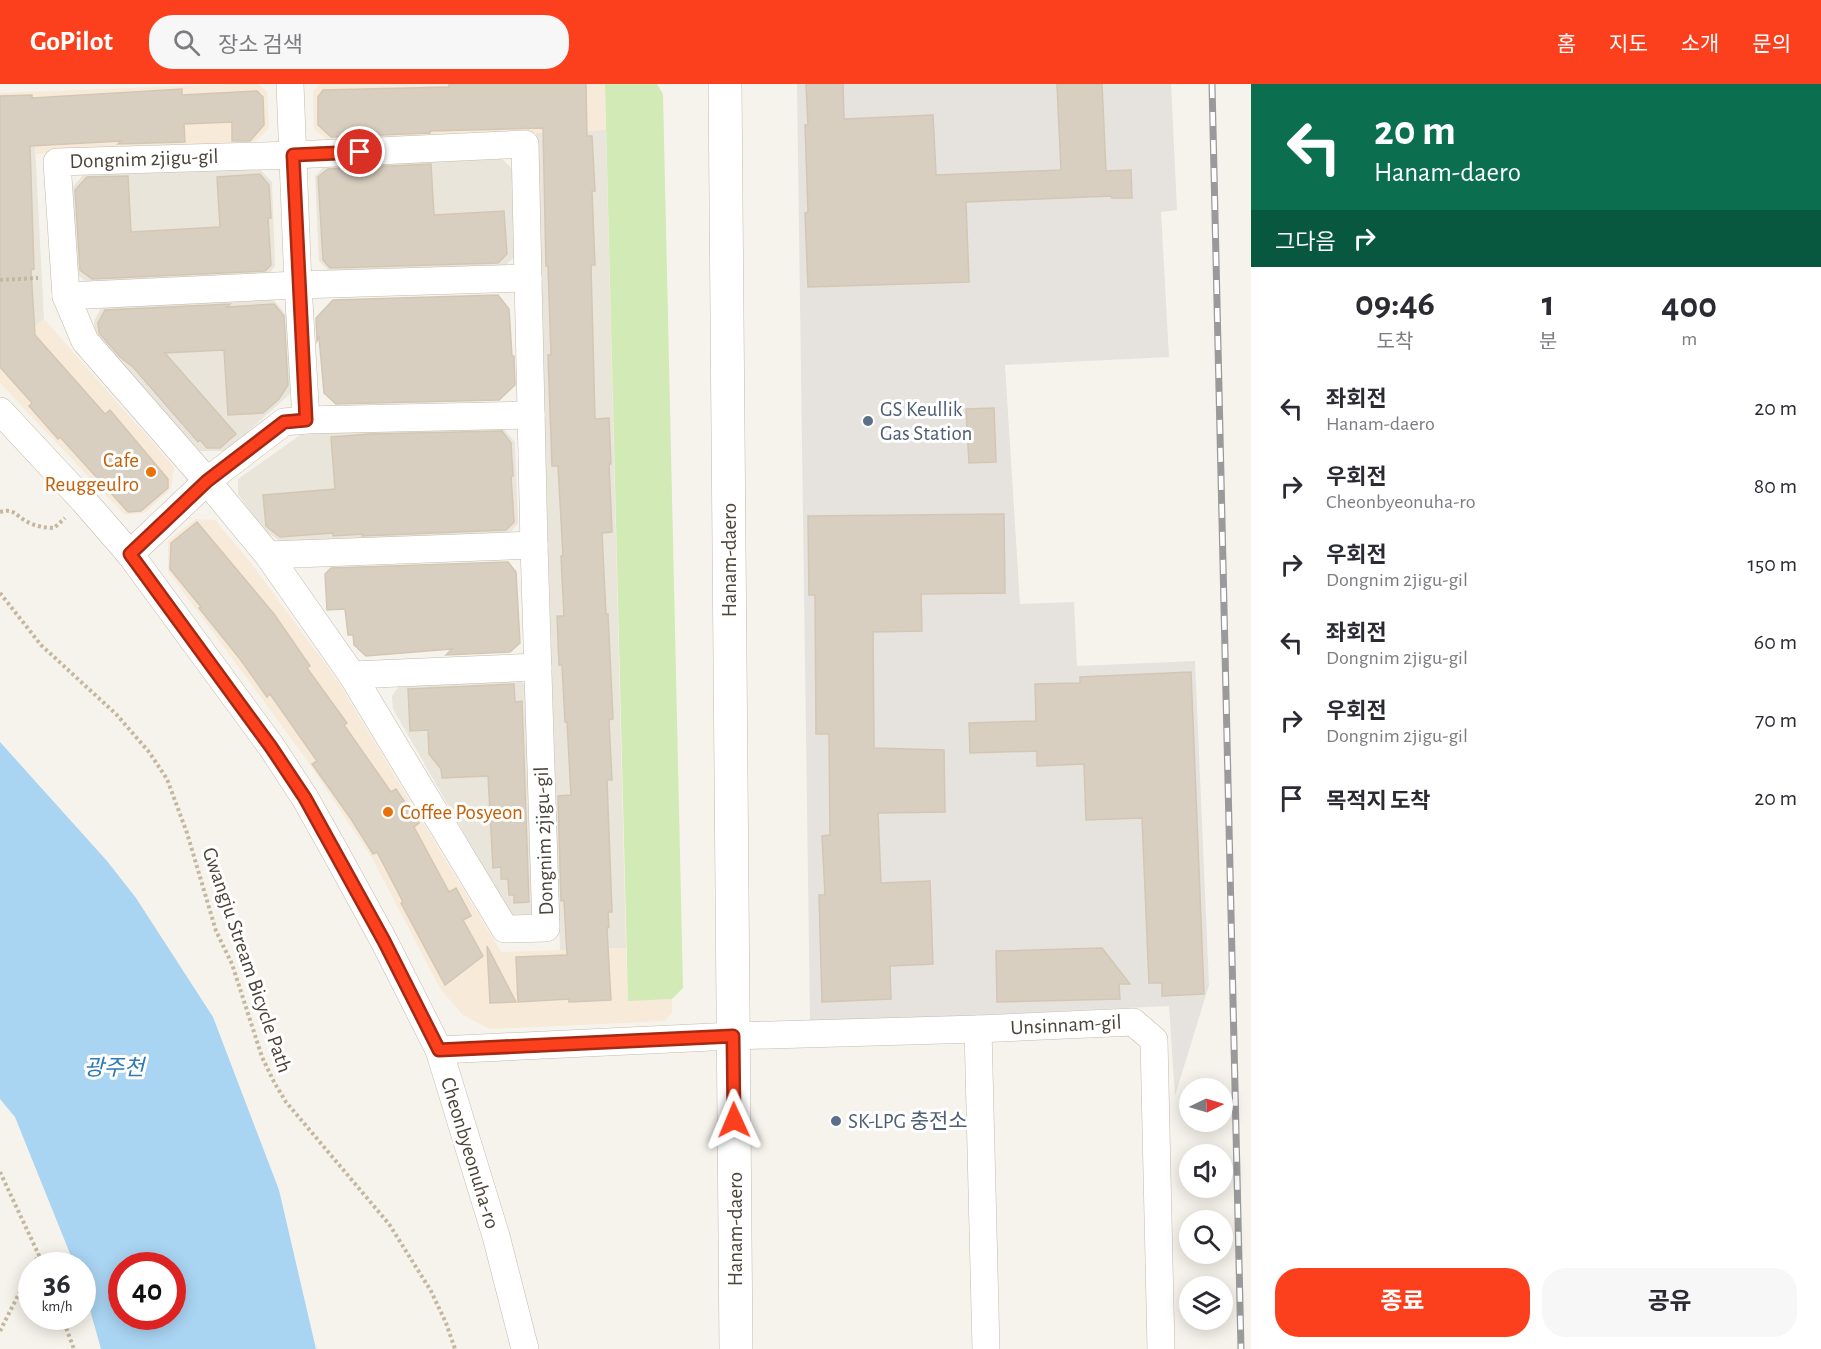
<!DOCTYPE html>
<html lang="ko">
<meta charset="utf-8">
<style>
body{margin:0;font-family:"Alegreya Sans","Noto Sans KR",sans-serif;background:#f7f7f7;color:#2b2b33;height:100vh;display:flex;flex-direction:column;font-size:22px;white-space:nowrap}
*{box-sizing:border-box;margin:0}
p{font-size:20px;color:#7c7c81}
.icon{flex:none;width:33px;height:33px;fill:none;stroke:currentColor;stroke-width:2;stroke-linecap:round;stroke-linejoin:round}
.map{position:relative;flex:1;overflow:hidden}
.drawer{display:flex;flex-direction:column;background:#fff;width:570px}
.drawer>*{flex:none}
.top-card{background:#0b6e4f;color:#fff;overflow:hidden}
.needle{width:39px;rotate:85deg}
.buttons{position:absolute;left:1179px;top:994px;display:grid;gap:12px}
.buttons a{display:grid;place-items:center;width:54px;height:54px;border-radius:50%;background:#fff;box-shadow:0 3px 15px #0003;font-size:30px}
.speed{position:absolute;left:18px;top:1168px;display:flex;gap:12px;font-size:30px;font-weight:700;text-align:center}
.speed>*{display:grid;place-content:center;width:78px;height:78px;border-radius:50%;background:#fff;box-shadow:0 3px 15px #0003;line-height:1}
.speed small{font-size:15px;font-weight:400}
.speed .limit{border:9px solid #d22;background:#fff;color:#111}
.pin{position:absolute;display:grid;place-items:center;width:51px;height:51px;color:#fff;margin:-26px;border:3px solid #fff;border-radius:50%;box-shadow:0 2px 6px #0007}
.me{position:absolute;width:66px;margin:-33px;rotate:359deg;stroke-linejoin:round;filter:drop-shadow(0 0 4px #0008)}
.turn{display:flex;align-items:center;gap:21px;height:126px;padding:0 24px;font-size:27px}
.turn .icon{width:78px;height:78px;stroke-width:2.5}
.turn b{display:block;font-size:42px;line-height:51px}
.then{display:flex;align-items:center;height:57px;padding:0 24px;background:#0003;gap:12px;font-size:22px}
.eta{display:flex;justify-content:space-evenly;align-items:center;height:102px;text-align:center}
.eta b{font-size:36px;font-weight:700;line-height:42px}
.cta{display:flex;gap:12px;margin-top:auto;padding:12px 24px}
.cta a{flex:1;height:69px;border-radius:24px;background:#fc3f1d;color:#fff;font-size:24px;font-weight:700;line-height:69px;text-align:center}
.cta a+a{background:#f7f7f7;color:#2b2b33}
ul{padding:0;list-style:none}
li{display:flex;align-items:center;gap:18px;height:78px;padding:0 24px}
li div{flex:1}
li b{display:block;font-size:22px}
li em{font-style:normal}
header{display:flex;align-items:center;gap:36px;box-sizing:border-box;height:84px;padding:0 30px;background:#fc3f1d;color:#fff}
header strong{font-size:28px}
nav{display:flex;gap:33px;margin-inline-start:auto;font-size:21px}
.search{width:420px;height:54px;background:#f7f7f7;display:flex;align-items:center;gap:15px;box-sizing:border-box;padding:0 21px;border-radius:24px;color:#7c7c81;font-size:22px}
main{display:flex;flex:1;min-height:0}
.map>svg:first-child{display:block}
.residential{fill:#eae5da}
.commercial{fill:#f7ead8}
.industrial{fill:#e6e2dd}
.green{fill:#d2eab5}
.water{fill:#a9d4f2;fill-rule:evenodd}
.building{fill:#d8cfc1;stroke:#d3c7b4;stroke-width:1.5}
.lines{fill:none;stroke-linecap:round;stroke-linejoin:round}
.minor-casing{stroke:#c2bbae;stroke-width:28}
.tertiary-casing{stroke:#c2bbae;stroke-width:34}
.path{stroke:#c4b79f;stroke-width:4;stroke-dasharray:3 3;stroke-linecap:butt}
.minor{stroke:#fff;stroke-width:27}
.tertiary{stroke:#fff;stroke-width:33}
.rail-casing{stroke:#9a9a9a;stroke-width:7}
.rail{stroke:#fff;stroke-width:4.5;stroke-dasharray:14;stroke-linecap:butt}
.route-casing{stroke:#a42913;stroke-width:15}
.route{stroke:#fc3f1d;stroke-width:10}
.service-dot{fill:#5c6f8a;stroke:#fff;stroke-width:2}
.food-dot{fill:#e8710a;stroke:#fff;stroke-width:2}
.labels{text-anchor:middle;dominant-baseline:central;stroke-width:6;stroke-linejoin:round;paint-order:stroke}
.street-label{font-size:21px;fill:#4b4439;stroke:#fff}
.service-label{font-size:21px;fill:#4e5e75;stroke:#fff;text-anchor:start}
.food-label{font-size:21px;fill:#c56008;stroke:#fff;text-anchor:end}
.water-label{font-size:22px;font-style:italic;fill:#2e7ab2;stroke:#fff}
</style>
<header>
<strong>GoPilot</strong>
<div class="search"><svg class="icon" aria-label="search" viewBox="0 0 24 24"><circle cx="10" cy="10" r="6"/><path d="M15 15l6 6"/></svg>장소 검색</div>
<nav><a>홈</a><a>지도</a><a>소개</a><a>문의</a></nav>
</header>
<main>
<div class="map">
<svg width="1251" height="1265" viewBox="0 0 1251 1265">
<rect width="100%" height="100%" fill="#f6f3ec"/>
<g class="residential">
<polygon points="606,46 626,864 560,867 536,48"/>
<polygon points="35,62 44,235 0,270 0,63"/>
<polygon points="500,73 514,87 516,172 502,184 333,191 319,177 315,92 328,79"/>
<polygon points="259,84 272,98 275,182 265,195 90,202 75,188 70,106 83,91"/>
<polygon points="272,214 287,232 293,307 226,367 200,367 95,253 94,237 101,224"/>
<polygon points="502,343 515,358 518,439 508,452 280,457 264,447 238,410 238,395 303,349"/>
<polygon points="516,594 529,604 538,821 531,830 511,831 393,625 392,612 401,599"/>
</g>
<g class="commercial">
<polygon points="232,0 258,0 267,7 269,44 254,59 36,70 35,62 0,63 0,9"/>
<polygon points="320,0 605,0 606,46 330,58 314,45 313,7"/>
<polygon points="44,235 174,383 171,405 144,429 125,431 0,299 0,270"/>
<polygon points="196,435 215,436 251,479 337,596 501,868 626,864 628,916 672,915 672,929 665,937 490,945 463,931 441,906 372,774 304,672 168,487 168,457"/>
</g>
<polygon class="industrial" points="797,0 1171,0 1177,126 1161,128 1169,273 1005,281 1020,520 1074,518 1077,582 1195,577 1209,901 1175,1012 1169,922 810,939"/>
<polygon class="green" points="605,0 657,0 663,10 683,904 672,915 628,917"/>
<path class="water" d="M0,658L107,777L136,814L213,933L279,1106L316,1265H101L83,1201L82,1182H75L15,1033L0,1015ZM122,1182H172V1233H122Z"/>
<g class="building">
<polygon points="449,0 586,0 587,52 592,52 595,107 592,107 595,181 591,181 595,335 609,334 611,380 609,380 612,448 602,449 606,530 608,530 613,635 609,636 612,696 607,696 612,828 608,828 609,843 607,844 611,916 569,918 569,915 518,918 516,873 567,871 564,816 561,817 558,712 571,711 567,638 565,638 562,581 559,581 557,532 564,532 561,472 563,472 558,382 552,382 548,271 551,271 548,182 546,182 543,44 430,47 430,49 331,53 318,41 318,13 323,6 449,3"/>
<polygon points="806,0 843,0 844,35 933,31 936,91 1061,86 1057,0 1102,0 1106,87 1131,86 1132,114 1112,114 1111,112 966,118 969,198 808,203 805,129 808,128 805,41 808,41"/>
<polygon points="182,5 182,11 257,7 263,13 264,41 250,57 232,57 232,38 184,40 185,58 118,60 121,57 30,62 34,185 31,186 35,251 105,330 110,326 168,395 168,404 141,427 128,428 60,353 58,355 29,322 32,319 0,283 0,12 32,11 32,14"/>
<polygon points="431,80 434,131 504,127 507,170 498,179 330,184 323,176 318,93 328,85"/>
<polygon points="260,90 269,101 271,134 268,134 271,181 265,187 92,195 80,186 75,106 87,93 128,92 131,148 220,143 217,93"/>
<polygon points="498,211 509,225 512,272 514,272 515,301 499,316 336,320 324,309 319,253 317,257 316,234 333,216"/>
<polygon points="230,220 227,223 274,220 284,232 288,301 279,315 263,329 228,331 224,266 165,269 236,350 220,364 207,364 200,356 198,358 133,283 120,273 99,249 98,239 105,226"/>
<polygon points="994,324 996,378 969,379 966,325"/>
<polygon points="502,347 511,359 513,392 511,392 514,438 506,446 362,452 363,450 333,452 333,449 280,453 266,442 263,411 335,405 331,353 369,350"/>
<polygon points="1004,430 1005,509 921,510 922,547 873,548 874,664 944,666 945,728 878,729 881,799 930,797 933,880 890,882 891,915 822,918 819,811 825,811 822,752 830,751 829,650 816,650 815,511 809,511 808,432"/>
<polygon points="197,438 274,530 310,582 307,584 347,639 344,641 391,708 396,705 419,739 414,743 449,808 456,804 471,832 463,836 483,872 445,901 401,819 403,818 377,768 373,770 351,735 312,680 317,677 270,610 267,613 240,575 199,524 201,523 170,485 171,459"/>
<polygon points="508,478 516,488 520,559 510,568 446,571 452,565 366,572 354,561 353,551 348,551 345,525 327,526 325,490 331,484"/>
<polygon points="1191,588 1204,910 1162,912 1162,899 1149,899 1142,734 1086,736 1084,680 1037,682 1037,667 970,669 969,639 1036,637 1035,600 1080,599 1080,593"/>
<polygon points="514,600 515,618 522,617 529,818 514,819 514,811 509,811 508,795 501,795 501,783 493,784 488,692 442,694 441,685 429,670 428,646 410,647 408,605"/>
<polygon points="487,862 516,918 490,919"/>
<polygon points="1102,864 1130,900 1119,900 1120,915 997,918 996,867"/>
</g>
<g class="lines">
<defs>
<g id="minor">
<polyline points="290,0 298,201 306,336"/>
<polygon points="525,60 534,461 546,844 505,845 352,591 268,471 207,397 85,257 66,212 57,78 293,71"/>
<polyline points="66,212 298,201 528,194"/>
<polyline points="0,327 83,416 130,470 271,662 305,714 337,771 384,857 439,966 496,1152 525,1265"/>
<polyline points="130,470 207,397 284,338 306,336 531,331"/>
<polyline points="268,471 534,461"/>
<polyline points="352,591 538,583"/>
<polyline points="978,945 986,1265"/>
<polyline points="439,966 733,952 978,945 1133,938 1154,956 1161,1265"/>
</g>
<polyline id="tertiary" points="725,0 736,1265"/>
</defs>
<use href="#minor" class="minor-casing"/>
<use href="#tertiary" class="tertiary-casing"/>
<g class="path">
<polyline points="0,196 38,194"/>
<path d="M0,428C14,424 15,431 26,437C34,442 45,444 54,444L65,434"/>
<polyline points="0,509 41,561 116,630 149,668 167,695 187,749 216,847 232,880 262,973 274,998 286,1018 389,1140 431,1207 446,1239 455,1265"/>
<polyline points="0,1088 44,1182"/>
<polyline points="33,1182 39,1170"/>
<polyline points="62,1233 74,1265"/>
<polyline points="0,1247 32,1184"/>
</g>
<use href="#minor" class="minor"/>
<use href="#tertiary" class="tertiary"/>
<defs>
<polyline id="rail" points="1212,0 1241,1265"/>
</defs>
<use href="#rail" class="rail-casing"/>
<use href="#rail" class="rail"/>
</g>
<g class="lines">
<defs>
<polyline id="route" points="360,68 293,71 306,336 284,338 207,397 130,470 271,663 305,714 384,857 439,966 733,952 734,1036"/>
</defs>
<use href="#route" class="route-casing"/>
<use href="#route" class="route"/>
</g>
<g class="service-dot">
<circle cx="868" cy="337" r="6"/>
<circle cx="836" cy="1037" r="6"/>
</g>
<g class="food-dot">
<circle cx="151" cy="388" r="6"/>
<circle cx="388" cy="728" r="6"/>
</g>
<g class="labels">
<g class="street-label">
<text transform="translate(144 75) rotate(-2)">Dongnim 2jigu-gil</text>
<text transform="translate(729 476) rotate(-90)">Hanam-daero</text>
<text transform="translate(544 757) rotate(-92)">Dongnim 2jigu-gil</text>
<text transform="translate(247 876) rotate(71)">Gwangju Stream Bicycle Path</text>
<text transform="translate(1066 941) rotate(-3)">Unsinnam-gil</text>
<text transform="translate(470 1069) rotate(73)">Cheonbyeonuha-ro</text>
<text transform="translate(735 1145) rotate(-90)">Hanam-daero</text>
</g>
<g class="service-label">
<text x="880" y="325">GS Keullik<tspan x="880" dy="24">Gas Station</tspan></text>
<text x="848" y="1037">SK-LPG 충전소</text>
</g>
<g class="food-label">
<text x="139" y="376">Cafe<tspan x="139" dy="24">Reuggeulro</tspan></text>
<text x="400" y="728" text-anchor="start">Coffee Posyeon</text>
</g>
<g class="water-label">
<text x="114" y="984">광주천</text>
</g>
</g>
</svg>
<div class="buttons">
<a><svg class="needle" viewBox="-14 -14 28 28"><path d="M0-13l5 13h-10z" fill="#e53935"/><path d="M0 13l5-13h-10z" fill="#7c7c81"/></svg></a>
<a><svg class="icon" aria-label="sound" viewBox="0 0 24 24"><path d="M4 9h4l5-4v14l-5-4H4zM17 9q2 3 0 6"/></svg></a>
<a><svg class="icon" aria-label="search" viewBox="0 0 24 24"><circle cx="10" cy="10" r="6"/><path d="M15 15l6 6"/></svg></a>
<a><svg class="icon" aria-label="layers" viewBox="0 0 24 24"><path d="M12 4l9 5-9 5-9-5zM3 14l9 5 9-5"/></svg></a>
</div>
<div class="speed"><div>36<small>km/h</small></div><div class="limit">40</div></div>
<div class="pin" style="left:360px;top:68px;background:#d93025"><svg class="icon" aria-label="arrive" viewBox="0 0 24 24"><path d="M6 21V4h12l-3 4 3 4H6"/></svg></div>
<svg class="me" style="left:734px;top:1036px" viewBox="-20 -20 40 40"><path d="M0-17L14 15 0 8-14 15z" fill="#fc3f1d" stroke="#fff" stroke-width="4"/></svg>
</div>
<section class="drawer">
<div class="top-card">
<div class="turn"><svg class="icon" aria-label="left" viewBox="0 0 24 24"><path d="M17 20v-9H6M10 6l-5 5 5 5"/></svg><div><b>20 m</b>Hanam-daero</div></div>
<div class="then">그다음<svg class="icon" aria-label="right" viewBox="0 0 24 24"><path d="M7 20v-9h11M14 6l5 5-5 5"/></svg></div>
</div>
<div class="eta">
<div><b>09:46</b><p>도착</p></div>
<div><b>1</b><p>분</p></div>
<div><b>400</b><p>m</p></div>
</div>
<ul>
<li><svg class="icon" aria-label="left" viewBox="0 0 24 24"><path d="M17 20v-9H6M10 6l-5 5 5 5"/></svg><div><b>좌회전</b><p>Hanam-daero</p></div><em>20 m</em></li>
<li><svg class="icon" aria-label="right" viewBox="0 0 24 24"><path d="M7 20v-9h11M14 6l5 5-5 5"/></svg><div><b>우회전</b><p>Cheonbyeonuha-ro</p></div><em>80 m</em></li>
<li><svg class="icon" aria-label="right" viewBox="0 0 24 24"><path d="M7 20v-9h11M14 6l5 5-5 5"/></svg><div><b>우회전</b><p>Dongnim 2jigu-gil</p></div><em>150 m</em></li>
<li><svg class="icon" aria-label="left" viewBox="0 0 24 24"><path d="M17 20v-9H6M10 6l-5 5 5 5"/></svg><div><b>좌회전</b><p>Dongnim 2jigu-gil</p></div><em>60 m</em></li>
<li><svg class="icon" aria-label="right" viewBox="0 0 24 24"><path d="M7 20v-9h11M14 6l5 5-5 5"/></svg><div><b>우회전</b><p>Dongnim 2jigu-gil</p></div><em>70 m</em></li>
<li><svg class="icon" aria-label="arrive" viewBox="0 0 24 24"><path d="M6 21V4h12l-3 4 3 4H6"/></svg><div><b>목적지 도착</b></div><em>20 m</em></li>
</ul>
<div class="cta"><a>종료</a><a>공유</a></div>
</section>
</main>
